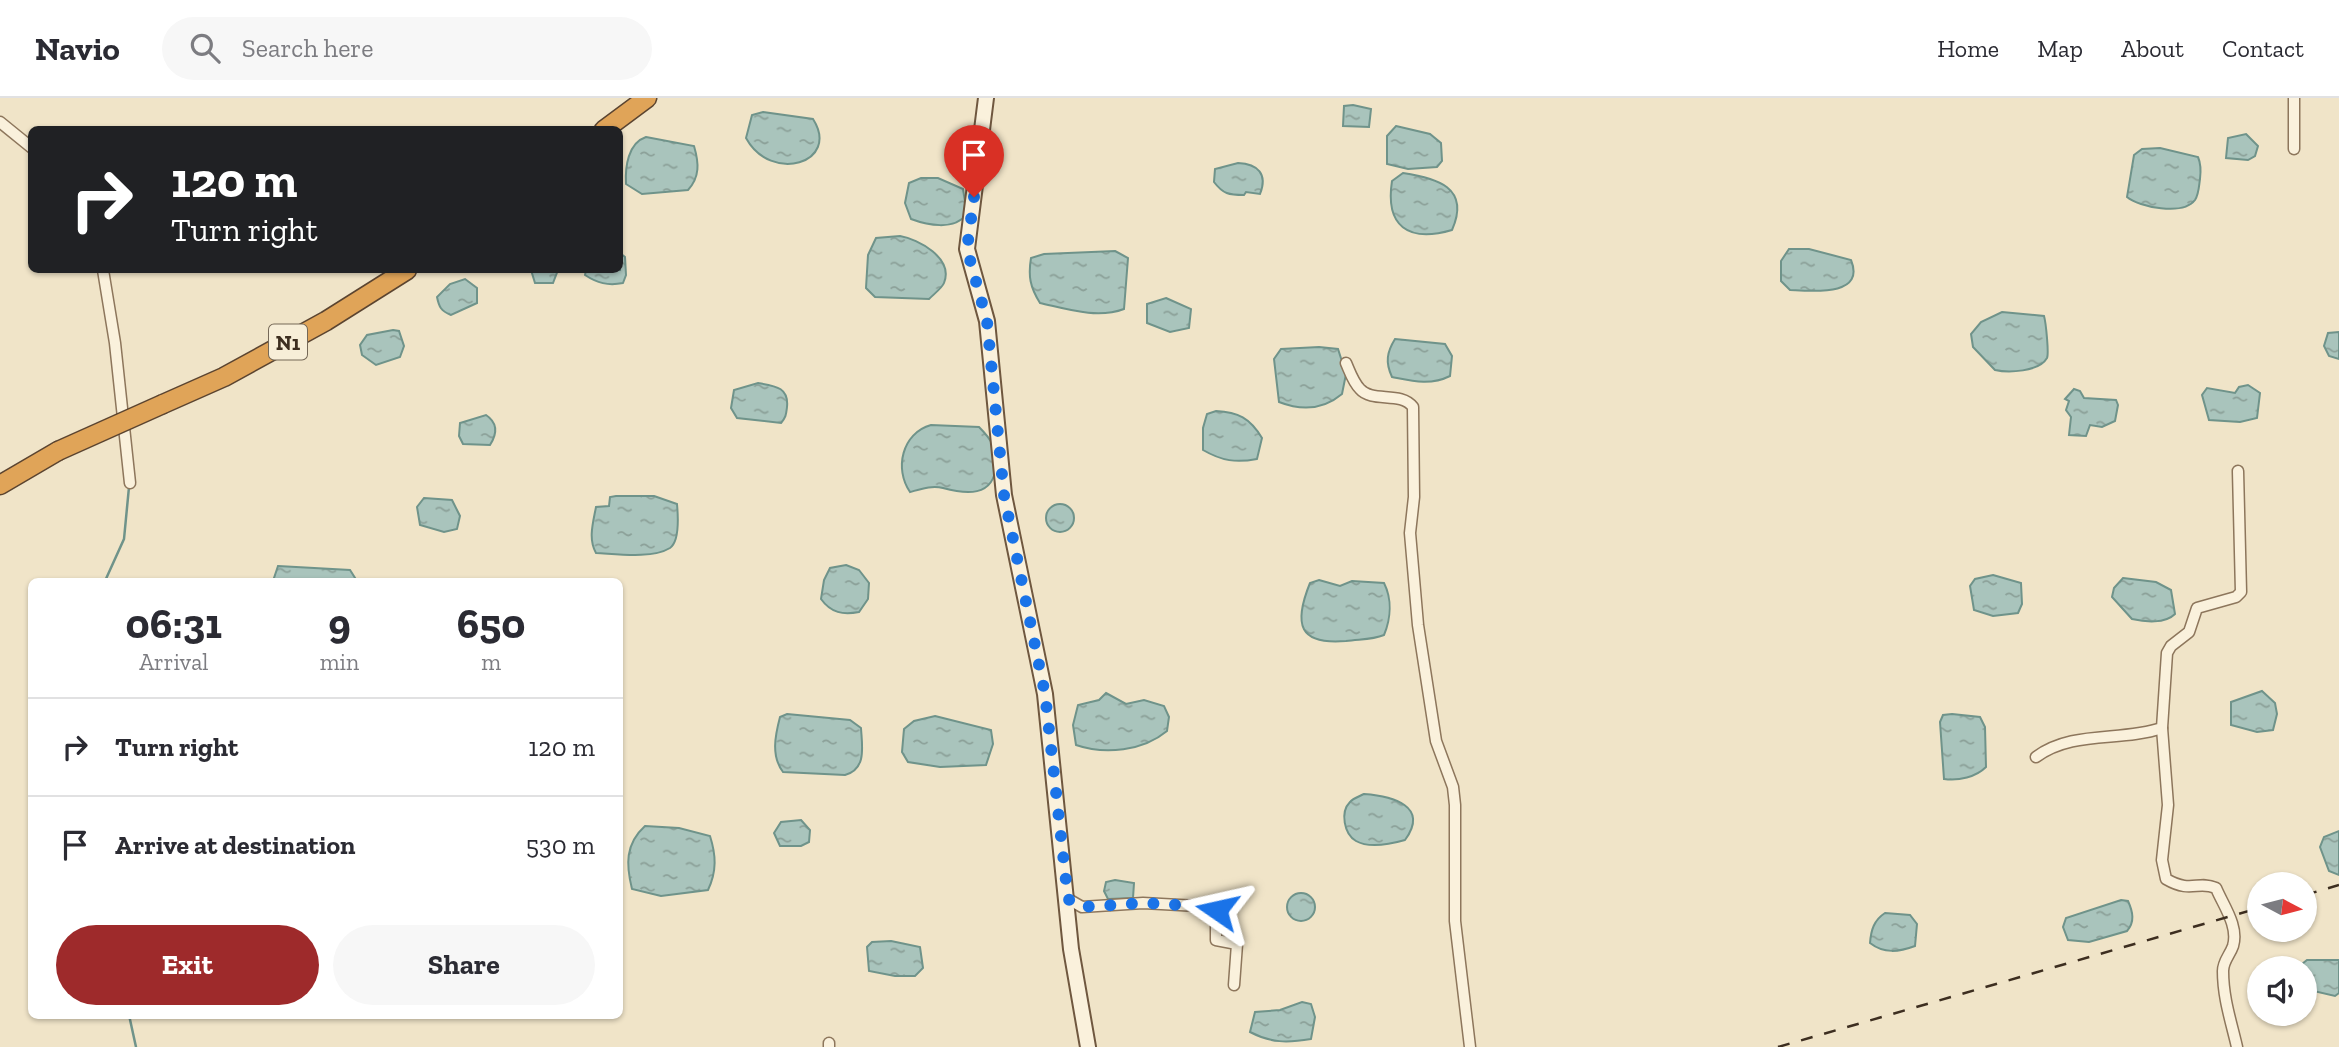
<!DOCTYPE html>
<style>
body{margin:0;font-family:"Zilla Slab",serif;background:#f7f7f7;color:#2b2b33;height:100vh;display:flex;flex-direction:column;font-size:26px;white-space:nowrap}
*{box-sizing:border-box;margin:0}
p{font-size:23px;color:#7c7c81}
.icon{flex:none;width:38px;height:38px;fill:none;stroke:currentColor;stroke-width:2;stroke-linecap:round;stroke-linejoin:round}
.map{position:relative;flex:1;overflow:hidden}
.sheet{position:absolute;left:28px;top:480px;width:595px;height:441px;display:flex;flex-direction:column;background:#fff;border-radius:10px;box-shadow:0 2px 5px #0004}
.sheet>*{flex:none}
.banner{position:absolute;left:28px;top:28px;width:595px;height:147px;border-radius:10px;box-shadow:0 2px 5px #0004;background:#202124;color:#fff;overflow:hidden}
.needle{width:46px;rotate:97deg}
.controls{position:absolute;left:2247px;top:774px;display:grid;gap:14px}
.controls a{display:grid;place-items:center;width:70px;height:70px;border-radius:50%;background:#fff;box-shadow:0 2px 5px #0004;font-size:35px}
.pin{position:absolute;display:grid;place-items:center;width:60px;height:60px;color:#fff;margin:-72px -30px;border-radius:50% 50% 50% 0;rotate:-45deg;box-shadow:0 0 7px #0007}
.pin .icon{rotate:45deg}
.me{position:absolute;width:77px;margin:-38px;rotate:281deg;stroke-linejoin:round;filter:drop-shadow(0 0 5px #0008)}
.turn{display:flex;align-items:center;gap:24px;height:147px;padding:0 28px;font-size:32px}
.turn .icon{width:91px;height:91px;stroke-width:2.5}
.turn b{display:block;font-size:49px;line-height:60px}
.eta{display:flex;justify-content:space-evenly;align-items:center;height:119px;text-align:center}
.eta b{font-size:42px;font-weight:700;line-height:49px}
.button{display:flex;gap:14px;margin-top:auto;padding:14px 28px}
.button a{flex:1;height:80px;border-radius:42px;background:#9e2a2b;color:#fff;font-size:28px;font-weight:700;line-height:80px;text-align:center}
.button a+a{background:#f7f7f7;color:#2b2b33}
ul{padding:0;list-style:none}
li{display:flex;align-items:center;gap:21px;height:98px;padding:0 28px;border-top:2px solid #e1e1e2}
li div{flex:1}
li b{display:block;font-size:26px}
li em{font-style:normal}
header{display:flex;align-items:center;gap:42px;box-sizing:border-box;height:98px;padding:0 35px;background:#fff;border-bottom:2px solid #e1e1e2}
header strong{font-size:33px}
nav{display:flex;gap:38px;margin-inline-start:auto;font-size:24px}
.search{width:490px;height:63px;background:#f7f7f7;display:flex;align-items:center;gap:18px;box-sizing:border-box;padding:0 24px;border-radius:38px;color:#7c7c81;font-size:26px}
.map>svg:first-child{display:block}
.water{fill:url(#water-ripples);stroke:#6f938a;stroke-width:2}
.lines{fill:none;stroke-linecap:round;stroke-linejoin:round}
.stream{stroke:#6f938a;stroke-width:2.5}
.street-casing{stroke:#8d765c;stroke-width:13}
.secondary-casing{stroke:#6f573f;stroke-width:18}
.highway-casing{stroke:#5b4430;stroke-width:21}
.street{stroke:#faf1dc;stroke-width:10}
.secondary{stroke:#faf1dc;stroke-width:14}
.highway{stroke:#e0a458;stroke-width:18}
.rail{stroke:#3d2e20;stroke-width:2.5;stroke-dasharray:12 12;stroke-linecap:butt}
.highway-bridge-casing{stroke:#5b4430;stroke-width:21;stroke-linecap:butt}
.highway-bridge{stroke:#e0a458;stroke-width:18}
.route{stroke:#1a73e8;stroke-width:12;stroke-dasharray:0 21.6}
.labels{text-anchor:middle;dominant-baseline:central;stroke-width:5;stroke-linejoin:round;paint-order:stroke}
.shield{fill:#f7eed8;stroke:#756857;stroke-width:2}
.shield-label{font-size:21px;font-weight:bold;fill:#3d2e20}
</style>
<header>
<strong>Navio</strong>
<div class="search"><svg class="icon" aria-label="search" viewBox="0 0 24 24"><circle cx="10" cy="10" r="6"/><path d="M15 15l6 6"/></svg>Search here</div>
<nav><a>Home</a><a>Map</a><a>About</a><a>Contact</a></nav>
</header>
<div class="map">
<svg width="2339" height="949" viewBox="0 0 2339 949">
<defs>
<pattern id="water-ripples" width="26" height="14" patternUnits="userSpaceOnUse" patternTransform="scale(1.75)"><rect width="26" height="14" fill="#a9c4bc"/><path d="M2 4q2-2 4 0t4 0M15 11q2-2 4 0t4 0" fill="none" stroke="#8ba098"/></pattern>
</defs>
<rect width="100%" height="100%" fill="#f0e4c8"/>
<g class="water">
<polygon points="1353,7 1371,11 1369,29 1343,28 1344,8"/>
<path d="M763,14L813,21C841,65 771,86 746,40L752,17Z"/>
<polygon points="1396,28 1430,36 1441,45 1442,63 1437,69 1408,71 1387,66 1387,38"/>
<polygon points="2246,36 2258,48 2255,58 2248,62 2226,60 2228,40"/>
<path d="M646,39L694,48C699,65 700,79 688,92L642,96L626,86C625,69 628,45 646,39Z"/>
<path d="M2160,50L2198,59C2201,66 2201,73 2200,81C2199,87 2199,96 2195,102C2183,118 2139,109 2127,99L2134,57L2142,51Z"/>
<path d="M1238,65C1258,66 1268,76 1260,96L1246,94L1244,97C1229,97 1223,96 1214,84L1215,71Z"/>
<path d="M1403,75C1436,80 1471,89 1452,132C1408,145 1385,128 1392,83Z"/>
<path d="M921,80H938L963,91L967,116C954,133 927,127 911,121L905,105L909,85Z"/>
<path d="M900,138C918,141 954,160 944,185C942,190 934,196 929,201L875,199L866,190L868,157L876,140Z"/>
<path d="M1789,151H1809L1851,162C1866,199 1812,193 1790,192L1781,183V163Z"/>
<path d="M1115,153L1128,160L1124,211C1097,221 1067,211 1040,205C1030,189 1028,178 1031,160L1044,156Z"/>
<path d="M620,155L625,159L626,177L623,185C608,188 597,185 585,177L586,172H620Z"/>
<polygon points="531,172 558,172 553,185 535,185"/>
<path d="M465,181L477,190V205L451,217C441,213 439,209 437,199L450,186Z"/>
<polygon points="1166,200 1191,211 1189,230 1170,234 1147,225 1147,206"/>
<path d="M2002,214L2044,218C2046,225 2049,256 2047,260C2039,274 2008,275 1995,272L1973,249L1971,236L1981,224Z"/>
<polygon points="393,232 399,233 404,248 400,259 376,267 362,257 360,247 367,237"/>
<polygon points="2339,234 2339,261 2329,258 2324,248 2328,235"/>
<path d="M1395,241L1445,246L1452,258L1450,278C1430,288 1412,283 1392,279C1385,264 1387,254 1395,241Z"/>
<path d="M1319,249L1338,251L1346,276L1342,296C1323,312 1302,313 1279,304L1274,261L1281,251Z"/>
<path d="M758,285C775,288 789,289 787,309C786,317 786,319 781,325L737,320L731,310L734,292Z"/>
<polygon points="2248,287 2260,295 2257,320 2240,324 2209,322 2202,297 2207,290 2235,295 2239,289"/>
<polygon points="2074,291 2080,293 2084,300 2116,302 2118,307 2115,323 2102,329 2090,327 2086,338 2069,337 2071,319 2066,312 2069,303 2065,301"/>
<path d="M1216,313C1238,314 1250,320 1262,340L1257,361C1236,365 1222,363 1203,352V330L1207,316Z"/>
<path d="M486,317C498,325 497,336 490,347L463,346L459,338L460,325Z"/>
<path d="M931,327L979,329C991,341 997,350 996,367C994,400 965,396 943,390C932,387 921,391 910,394C894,371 902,335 931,327Z"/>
<path d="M654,398L677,406C678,417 680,443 670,450C652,461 617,456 596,455C588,441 593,425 596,409L609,408L610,399L616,398Z"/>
<polygon points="424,400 452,402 460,418 457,431 444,434 420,427 417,409"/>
<circle cx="1060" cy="420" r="14"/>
<path d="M846,467L859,472L869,485L868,501L859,514C843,517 831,515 821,501L824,482L830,470Z"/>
<polygon points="278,468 350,472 357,483 273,483"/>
<polygon points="1993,477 2021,485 2022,506 2018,515 1993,518 1974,512 1970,488 1975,481"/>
<path d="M2123,480L2156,484L2171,492L2175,516C2165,526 2145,524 2132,521L2112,499L2114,490Z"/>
<path d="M1319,482L1340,488L1352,483L1384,485C1392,501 1391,520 1384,537C1372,542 1360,541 1346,543C1299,547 1293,527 1310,485Z"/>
<polygon points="2262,593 2275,605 2277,616 2273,632 2257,634 2231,627 2231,604"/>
<path d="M1106,595L1126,606L1144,602L1164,608L1169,619L1167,633C1143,653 1105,657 1076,647L1073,627L1078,607L1099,602Z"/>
<path d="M787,616L850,622L861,630C862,648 867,671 845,677L783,674C771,658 775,638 780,619Z"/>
<path d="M1952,616L1980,619L1985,629L1986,669C1976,679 1959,683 1944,681L1940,624L1943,617Z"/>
<polygon points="935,618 991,632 993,646 986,667 940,669 908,664 902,654 904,631 914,623"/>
<path d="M1364,696C1392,698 1430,708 1405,742C1391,746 1370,751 1356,743C1344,736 1340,714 1350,704C1352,701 1360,698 1364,696Z"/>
<polygon points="801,722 810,732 809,744 801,748 780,748 774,735 781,724"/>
<path d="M645,728L679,730L710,738C716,757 717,773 708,792L661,798L632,791C626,767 625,746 645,728Z"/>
<polygon points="2339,733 2339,777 2329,773 2320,749 2324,739"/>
<polygon points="1115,782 1134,785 1133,800 1108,801 1104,793 1106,784"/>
<circle cx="1301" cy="809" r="14"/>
<path d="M2121,802L2128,803C2133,814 2135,824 2127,833L2089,844L2068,842L2063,829L2066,820Z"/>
<path d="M1885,815L1910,817L1917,826L1915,848C1899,854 1884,856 1870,845C1871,832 1874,822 1885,815Z"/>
<polygon points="891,843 920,849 923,870 915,878 895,878 869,873 867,849 872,844"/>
<polygon points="2307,862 2339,862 2339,895 2335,898 2305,891 2305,870 2297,870"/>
<path d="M1302,904L1311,906L1315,919L1311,941C1287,945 1271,945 1250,934L1255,914L1280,912Z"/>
</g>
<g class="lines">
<g class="stream">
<polyline points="105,483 124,441 129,389"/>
<polyline points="129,917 136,949"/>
</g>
<defs>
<g id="street">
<polyline points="0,24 32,50"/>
<polyline points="2294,51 2294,0"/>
<polyline points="103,172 115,245 130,385"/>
<path d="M1346,265C1350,274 1353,284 1360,291C1372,305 1401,293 1413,309L1414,399L1410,435L1418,527L1436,643L1453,689L1455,707V823L1470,949"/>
<path d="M2162,630L2168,707L2162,762L2166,781C2192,796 2197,782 2216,790C2223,807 2239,828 2233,848C2230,857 2223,863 2223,873C2223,900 2231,923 2237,949"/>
<path d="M2036,659C2073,632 2120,644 2162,630L2167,555L2171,548L2189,534L2197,510L2236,499L2241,494L2238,373"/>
<polyline points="1068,801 1082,809 1143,805 1216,809 1216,842 1237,846 1234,887"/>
<polyline points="829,949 829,945"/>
</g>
<polyline id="secondary" points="986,0 967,151 987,223 1004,397 1045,596 1071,851 1088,949"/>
<g id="highway">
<polyline points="604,32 647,0"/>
<polyline points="163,306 224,279 326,223 407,172"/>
<polyline points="0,387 58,353"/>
</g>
</defs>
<use href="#street" class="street-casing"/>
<use href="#secondary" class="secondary-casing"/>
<use href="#highway" class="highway-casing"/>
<use href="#street" class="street"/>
<use href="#secondary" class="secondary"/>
<use href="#highway" class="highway"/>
<g class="rail">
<polyline points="2305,797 2339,787"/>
<polyline points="1778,949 2259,810"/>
</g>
<defs>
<polyline id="highway-bridge" points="58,353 163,306"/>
</defs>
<use href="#highway-bridge" class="highway-bridge-casing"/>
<use href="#highway-bridge" class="highway-bridge"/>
</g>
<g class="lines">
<polyline class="route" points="974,99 967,151 987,223 1004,397 1045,596 1068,801 1082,809 1143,805 1216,809 1217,812"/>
</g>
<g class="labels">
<rect class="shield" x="269" y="226.5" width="38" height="35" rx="5"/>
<g class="shield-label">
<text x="288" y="244">N1</text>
</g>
</g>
</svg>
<div class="controls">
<a><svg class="needle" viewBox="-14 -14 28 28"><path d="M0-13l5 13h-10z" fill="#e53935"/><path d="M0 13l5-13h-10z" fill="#7c7c81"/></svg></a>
<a><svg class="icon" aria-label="sound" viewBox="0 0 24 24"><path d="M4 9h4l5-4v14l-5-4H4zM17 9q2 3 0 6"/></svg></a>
</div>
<div class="pin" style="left:974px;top:99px;background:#d93025"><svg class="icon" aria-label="arrive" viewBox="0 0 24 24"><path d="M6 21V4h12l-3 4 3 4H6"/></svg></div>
<svg class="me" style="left:1217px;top:812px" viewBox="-20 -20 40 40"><path d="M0-17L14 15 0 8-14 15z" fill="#1a73e8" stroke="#fff" stroke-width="4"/></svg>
<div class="banner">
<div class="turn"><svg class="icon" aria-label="right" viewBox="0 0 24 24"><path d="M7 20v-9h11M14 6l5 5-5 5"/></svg><div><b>120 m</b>Turn right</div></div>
</div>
<section class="sheet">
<div class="eta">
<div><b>06:31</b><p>Arrival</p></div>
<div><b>9</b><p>min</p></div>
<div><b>650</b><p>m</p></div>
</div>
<ul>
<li><svg class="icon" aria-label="right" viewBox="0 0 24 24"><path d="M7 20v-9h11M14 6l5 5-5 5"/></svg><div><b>Turn right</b></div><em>120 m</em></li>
<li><svg class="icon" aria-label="arrive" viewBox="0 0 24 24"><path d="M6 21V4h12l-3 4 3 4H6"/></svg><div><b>Arrive at destination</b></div><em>530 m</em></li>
</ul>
<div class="button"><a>Exit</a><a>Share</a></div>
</section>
</div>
